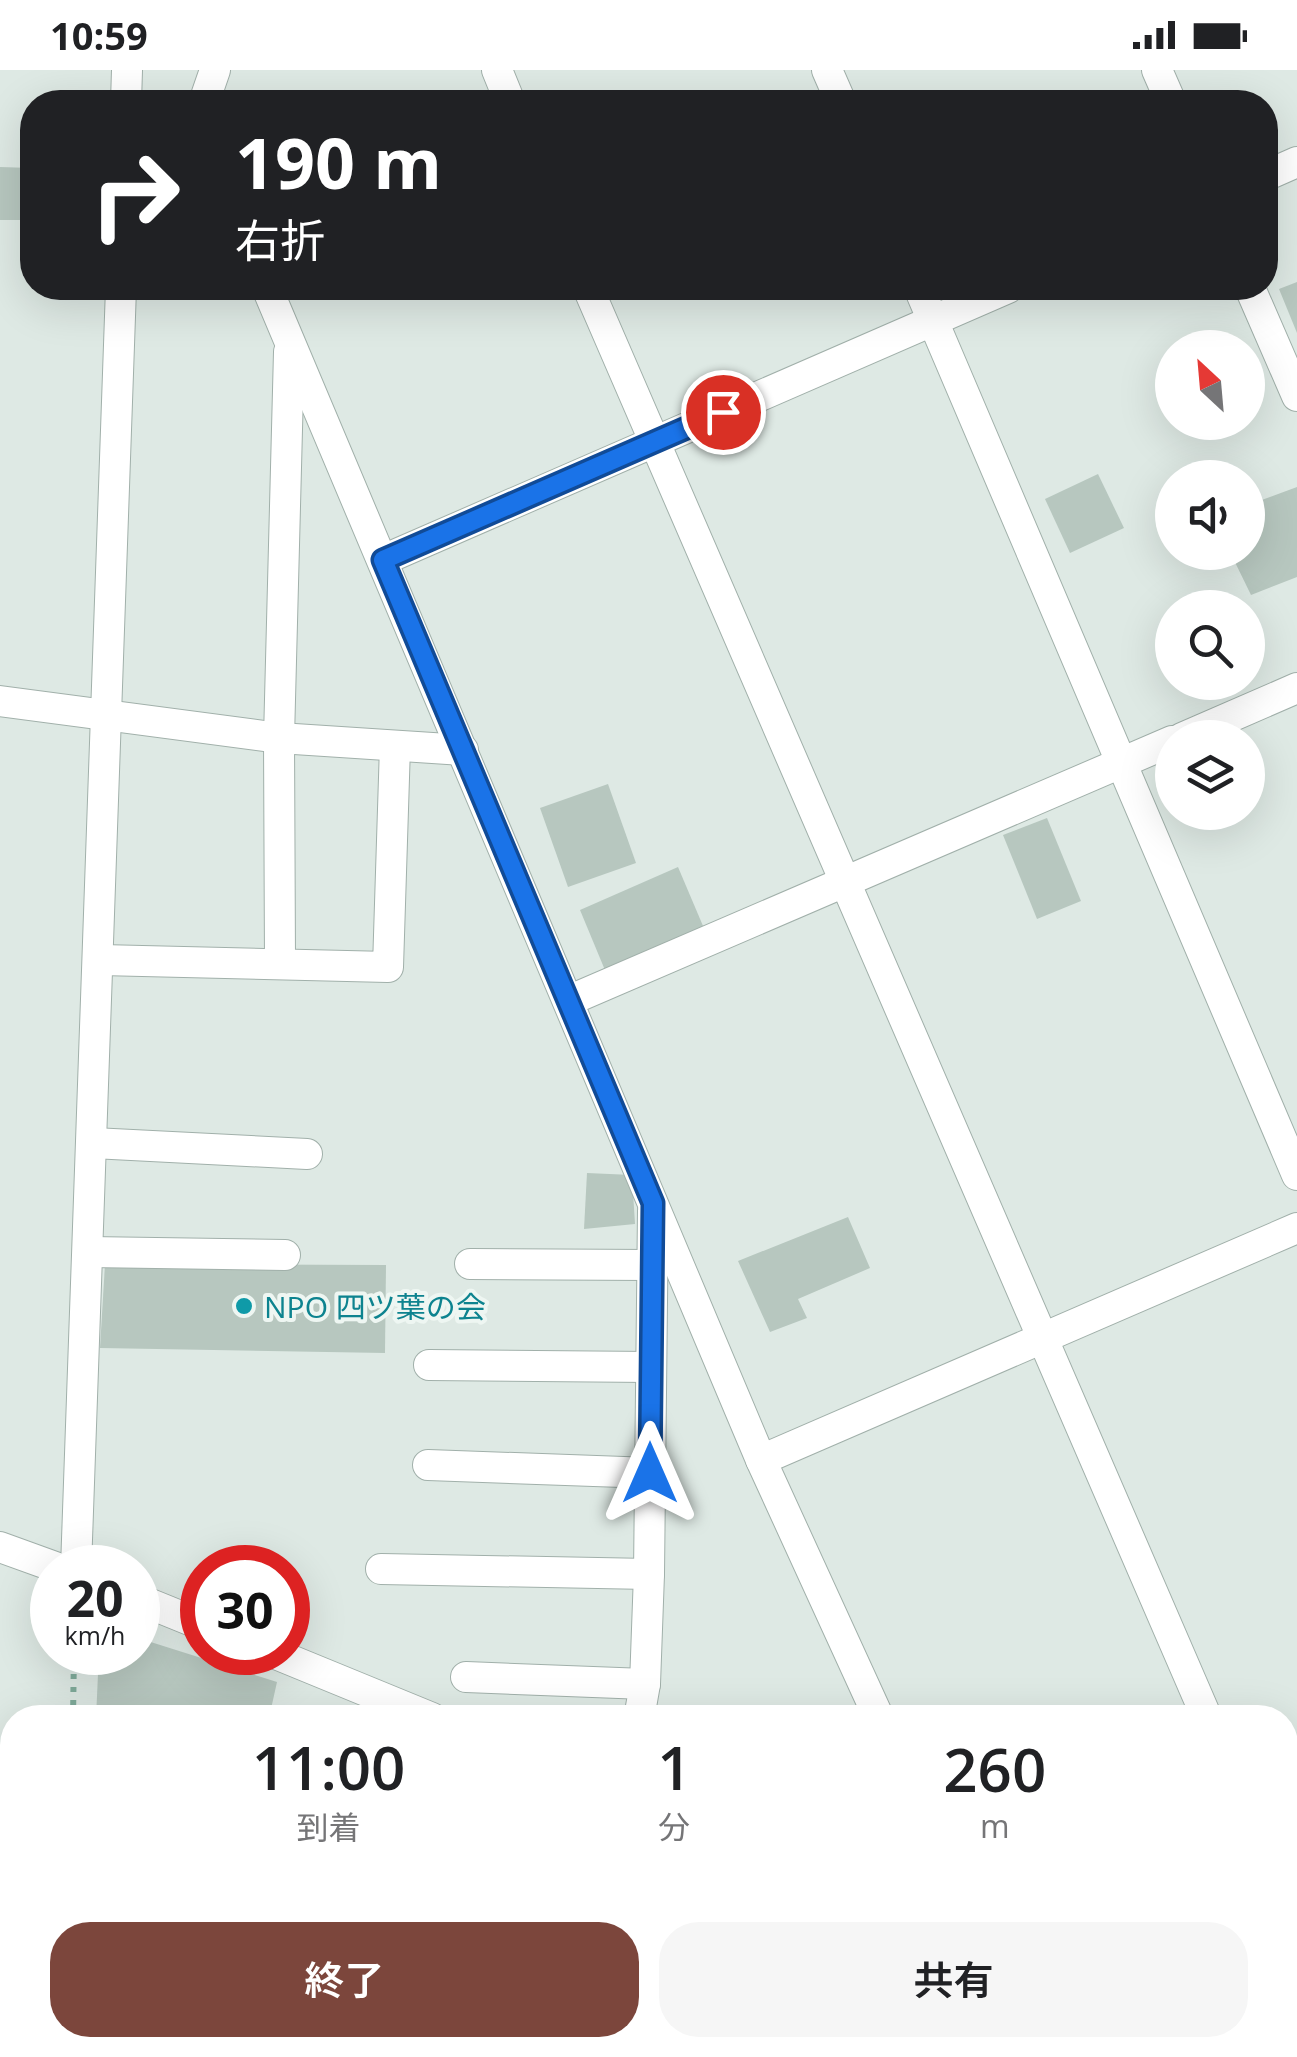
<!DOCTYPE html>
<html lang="ja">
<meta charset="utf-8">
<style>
body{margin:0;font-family:"Open Sans","Noto Sans JP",sans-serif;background:#f6f6f6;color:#202124;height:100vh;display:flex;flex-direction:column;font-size:38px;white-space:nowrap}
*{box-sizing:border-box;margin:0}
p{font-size:32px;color:#757577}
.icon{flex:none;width:55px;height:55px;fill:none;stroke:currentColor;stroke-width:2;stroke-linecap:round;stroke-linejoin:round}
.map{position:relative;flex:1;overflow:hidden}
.panel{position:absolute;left:0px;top:1635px;width:1298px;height:352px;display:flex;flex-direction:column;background:#fff;border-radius:40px 40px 0 0;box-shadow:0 10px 40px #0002}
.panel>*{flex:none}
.guide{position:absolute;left:20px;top:20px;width:1258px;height:210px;border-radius:40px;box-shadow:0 10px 40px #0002;background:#202124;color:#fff;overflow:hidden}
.needle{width:65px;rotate:334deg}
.tools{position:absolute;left:1155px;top:260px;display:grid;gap:20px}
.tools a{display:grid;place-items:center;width:110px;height:110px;border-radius:50%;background:#fff;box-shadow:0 10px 40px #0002;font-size:50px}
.speed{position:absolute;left:30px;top:1475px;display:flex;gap:20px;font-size:50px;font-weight:700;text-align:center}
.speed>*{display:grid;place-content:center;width:130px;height:130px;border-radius:50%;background:#fff;box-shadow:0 10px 40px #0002;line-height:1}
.speed small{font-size:25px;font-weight:400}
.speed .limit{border:15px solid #d22;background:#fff;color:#111}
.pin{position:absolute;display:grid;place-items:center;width:85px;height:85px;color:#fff;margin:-42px;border:5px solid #fff;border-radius:50%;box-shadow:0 2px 10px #0007}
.me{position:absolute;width:110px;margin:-55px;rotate:0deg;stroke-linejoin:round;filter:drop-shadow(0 0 8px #0008)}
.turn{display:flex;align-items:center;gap:35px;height:210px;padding:0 50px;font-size:45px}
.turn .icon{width:130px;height:130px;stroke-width:2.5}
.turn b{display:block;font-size:70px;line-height:85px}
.eta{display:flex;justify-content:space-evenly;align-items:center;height:170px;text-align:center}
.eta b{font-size:60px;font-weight:600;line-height:70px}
.action{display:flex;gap:20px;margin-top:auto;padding:20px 50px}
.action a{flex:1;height:115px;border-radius:40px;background:#7c463c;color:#fff;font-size:40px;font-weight:600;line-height:115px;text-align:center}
.action a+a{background:#f6f6f6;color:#202124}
.status{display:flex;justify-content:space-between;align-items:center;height:70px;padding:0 50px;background:#fff;direction:ltr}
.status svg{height:28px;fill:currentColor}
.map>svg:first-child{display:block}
.building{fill:#b7c7bf}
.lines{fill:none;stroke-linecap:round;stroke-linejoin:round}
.minor-casing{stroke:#a1b0aa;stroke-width:32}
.path{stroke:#80ac9b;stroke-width:6;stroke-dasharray:5 8;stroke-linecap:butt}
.minor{stroke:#fff;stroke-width:30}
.route-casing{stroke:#114b97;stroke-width:25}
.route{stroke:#1a73e8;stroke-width:18}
.culture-dot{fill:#0f9aa8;stroke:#eef6f2;stroke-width:4}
.labels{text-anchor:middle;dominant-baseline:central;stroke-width:8;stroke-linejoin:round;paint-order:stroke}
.culture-label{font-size:30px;fill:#0d838f;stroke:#eef6f2;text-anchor:start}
</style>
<div class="status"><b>10:59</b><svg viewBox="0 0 49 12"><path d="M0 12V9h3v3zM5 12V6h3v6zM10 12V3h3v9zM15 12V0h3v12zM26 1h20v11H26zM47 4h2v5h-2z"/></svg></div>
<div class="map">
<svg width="1297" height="1987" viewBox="0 0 1297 1987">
<rect width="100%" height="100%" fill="#dee9e4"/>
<g class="building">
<polygon points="0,97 32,98 32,150 0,150"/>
<polygon points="1297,212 1297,263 1279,219"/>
<polygon points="1098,404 1124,458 1070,483 1045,429"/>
<polygon points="1297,417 1297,507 1251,525 1230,482 1248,482 1248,435"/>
<polygon points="608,714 636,793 568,817 540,738"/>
<polygon points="1047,748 1081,831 1037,849 1003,765"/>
<polygon points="678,797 706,863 607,905 580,840"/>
<polygon points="587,1103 632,1105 635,1154 584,1159"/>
<polygon points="848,1147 870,1198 798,1229 807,1248 770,1262 738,1191"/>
<polygon points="105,1194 386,1195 385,1283 100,1278"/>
<polygon points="138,1568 277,1612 269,1648 96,1648 99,1582 138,1582"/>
<polygon points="1297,1916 1297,1987 1161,1987 1157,1977 1161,1975 1285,1975 1285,1921"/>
</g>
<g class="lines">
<defs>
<g id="minor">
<polyline points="497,0 510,32"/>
<polyline points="827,0 841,32"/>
<polyline points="1157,0 1171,32"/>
<polyline points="126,32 127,0"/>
<polyline points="204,32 215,0"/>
<polyline points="1265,106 1297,92"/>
<polyline points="267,218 761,1390 879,1648"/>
<polyline points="588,218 1207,1648"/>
<polyline points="919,218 1297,1105"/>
<polyline points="1250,218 1297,326"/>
<polyline points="383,490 1008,218"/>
<polyline points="0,631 279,668 463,680"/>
<polyline points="1182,668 1297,618"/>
<polyline points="101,890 388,897 395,676"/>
<polyline points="280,891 279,668 289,282"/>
<polyline points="568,931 1172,671"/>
<polyline points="93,1073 307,1084"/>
<polyline points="89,1182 285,1185"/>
<polyline points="470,1194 650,1195"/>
<polyline points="429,1295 650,1297"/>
<polyline points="761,1390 1297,1158"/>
<polyline points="428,1395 651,1403"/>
<polyline points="0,1477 58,1498"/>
<polyline points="76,1498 121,218"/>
<polyline points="381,1499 649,1504"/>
<polyline points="138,1529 202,1555"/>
<polyline points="271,1582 432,1648"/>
<polyline points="466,1607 645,1614"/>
<polyline points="639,1648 645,1614 649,1504 653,1141"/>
<polyline points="1285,1718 1297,1713"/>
<polyline points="1022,1975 1027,1987"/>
</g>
</defs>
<use href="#minor" class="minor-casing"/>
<g class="path">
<polyline points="73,1648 74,1582"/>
<polyline points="66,1987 66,1975"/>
<polyline points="617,1987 618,1975"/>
</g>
<use href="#minor" class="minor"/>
</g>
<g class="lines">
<defs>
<polyline id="route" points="650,1403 653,1133 383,490 723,342"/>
</defs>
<use href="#route" class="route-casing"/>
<use href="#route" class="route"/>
</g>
<circle class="culture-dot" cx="244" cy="1236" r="10"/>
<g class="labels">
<g class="culture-label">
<text x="264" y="1236">NPO 四ツ葉の会</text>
</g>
</g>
</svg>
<div class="tools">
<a><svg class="needle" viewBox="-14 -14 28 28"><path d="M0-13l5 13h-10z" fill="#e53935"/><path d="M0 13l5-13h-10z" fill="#757577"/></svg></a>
<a><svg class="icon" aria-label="sound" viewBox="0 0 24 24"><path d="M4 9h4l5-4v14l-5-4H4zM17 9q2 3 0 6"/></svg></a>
<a><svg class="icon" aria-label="search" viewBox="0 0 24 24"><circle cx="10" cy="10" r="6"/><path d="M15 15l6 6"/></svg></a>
<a><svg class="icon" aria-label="layers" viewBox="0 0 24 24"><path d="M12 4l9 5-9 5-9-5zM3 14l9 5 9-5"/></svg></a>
</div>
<div class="speed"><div>20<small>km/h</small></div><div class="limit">30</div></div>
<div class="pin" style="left:723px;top:342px;background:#d93025"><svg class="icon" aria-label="arrive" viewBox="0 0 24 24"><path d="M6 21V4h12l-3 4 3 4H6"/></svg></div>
<svg class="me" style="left:650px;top:1403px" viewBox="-20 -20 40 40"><path d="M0-17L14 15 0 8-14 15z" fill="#1a73e8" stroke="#fff" stroke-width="4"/></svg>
<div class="guide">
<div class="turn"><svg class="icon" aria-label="right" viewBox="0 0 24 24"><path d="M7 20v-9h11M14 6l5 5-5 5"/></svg><div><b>190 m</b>右折</div></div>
</div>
<section class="panel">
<div class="eta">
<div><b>11:00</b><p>到着</p></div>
<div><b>1</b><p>分</p></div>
<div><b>260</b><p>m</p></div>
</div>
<div class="action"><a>終了</a><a>共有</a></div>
</section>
</div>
